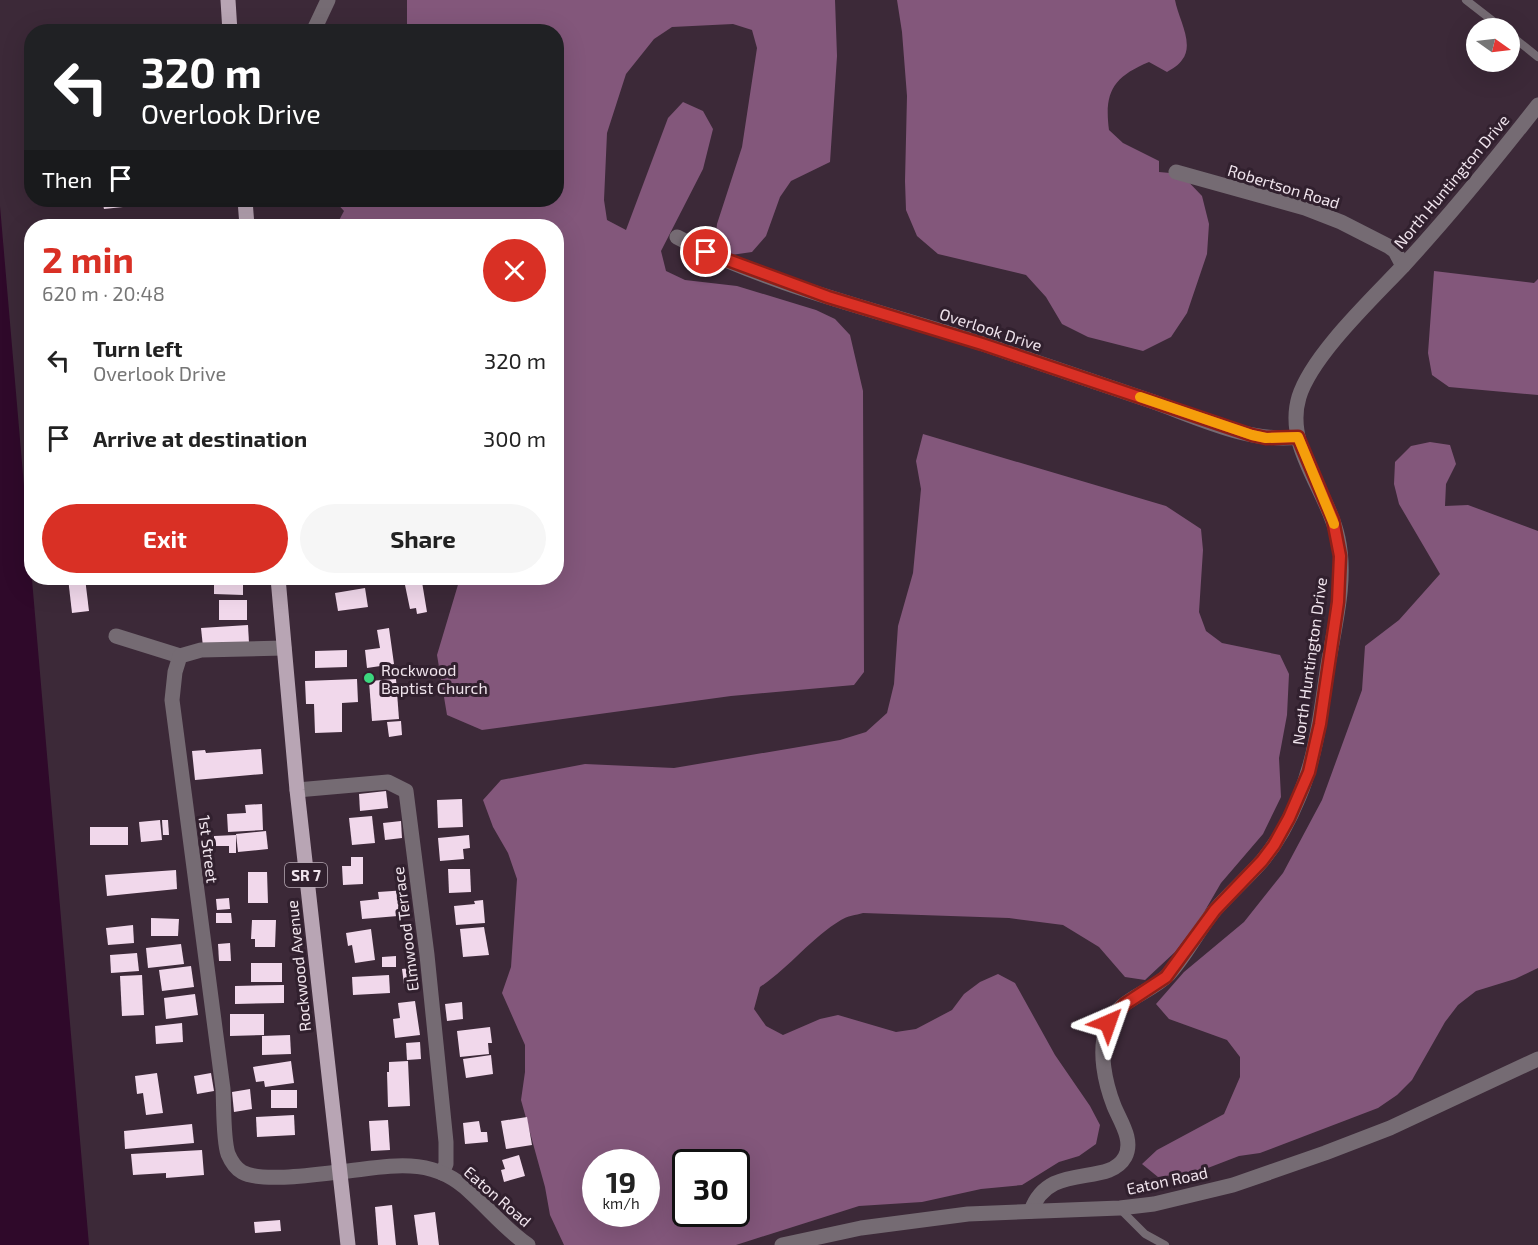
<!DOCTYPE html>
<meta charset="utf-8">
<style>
body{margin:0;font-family:"Exo 2",sans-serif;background:#f6f6f6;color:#222;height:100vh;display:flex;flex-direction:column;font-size:22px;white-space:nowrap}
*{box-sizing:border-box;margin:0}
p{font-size:20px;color:#767676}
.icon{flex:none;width:33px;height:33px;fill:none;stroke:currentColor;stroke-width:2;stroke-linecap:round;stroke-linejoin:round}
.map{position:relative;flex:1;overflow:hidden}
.drawer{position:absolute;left:24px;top:219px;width:540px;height:366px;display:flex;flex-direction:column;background:#fff;border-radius:24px;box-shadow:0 6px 24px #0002}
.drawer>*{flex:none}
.hud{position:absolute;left:24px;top:24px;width:540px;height:183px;border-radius:24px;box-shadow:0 6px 24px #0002;background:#202124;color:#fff;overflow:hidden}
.needle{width:39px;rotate:104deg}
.controls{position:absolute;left:1466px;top:18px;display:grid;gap:12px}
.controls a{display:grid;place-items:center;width:54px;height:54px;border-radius:50%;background:#fff;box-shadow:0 6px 24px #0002;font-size:30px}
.speed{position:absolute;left:582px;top:1149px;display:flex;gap:12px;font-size:30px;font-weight:700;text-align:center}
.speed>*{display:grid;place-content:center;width:78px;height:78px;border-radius:50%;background:#fff;box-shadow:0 6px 24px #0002;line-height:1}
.speed small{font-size:15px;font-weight:400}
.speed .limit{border:3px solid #111;border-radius:9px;background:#fff;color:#111}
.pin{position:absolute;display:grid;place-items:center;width:51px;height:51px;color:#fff;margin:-26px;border:3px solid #fff;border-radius:50%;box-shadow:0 2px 6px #0007}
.me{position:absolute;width:66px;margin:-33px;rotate:43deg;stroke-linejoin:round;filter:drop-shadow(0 0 4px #0008)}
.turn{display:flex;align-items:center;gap:21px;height:126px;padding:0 18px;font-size:27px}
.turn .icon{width:78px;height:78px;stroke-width:2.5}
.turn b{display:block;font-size:42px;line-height:51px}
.then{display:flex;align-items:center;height:57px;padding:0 18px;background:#0003;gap:12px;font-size:22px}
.round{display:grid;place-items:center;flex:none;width:63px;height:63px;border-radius:32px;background:#f6f6f6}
.head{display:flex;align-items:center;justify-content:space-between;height:102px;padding:0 18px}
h1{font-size:36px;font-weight:700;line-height:45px;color:#d93025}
.primary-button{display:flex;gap:12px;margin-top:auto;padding:12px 18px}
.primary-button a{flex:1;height:69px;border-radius:36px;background:#d93025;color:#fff;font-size:24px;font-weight:700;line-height:69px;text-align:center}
.primary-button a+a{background:#f6f6f6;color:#222}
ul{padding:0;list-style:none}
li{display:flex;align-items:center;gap:18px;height:78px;padding:0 18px}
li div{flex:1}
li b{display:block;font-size:22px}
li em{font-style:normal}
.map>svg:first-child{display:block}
.forest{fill:#83577b;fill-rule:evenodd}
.water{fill:#2f092a}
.building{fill:#f1d8eb}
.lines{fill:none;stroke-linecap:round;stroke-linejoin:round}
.service{stroke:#756b73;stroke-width:8}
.minor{stroke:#756b73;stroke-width:15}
.tertiary{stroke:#756b73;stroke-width:15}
.primary{stroke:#b8a5b4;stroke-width:15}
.route-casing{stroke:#8d1f18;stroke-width:15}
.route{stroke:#d93025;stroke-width:10}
.slow{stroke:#f59e0b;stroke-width:10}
.poi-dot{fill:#3cd77e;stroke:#31202e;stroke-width:2}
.labels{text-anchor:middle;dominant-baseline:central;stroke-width:6;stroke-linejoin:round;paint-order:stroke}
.shield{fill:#31202e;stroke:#b7a9b4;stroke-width:1.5}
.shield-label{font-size:15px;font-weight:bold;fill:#f0e4ed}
.street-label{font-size:16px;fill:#f0e4ed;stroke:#31202e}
.poi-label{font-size:16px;fill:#f0e4ed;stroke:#31202e;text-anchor:start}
</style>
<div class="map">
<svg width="1538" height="1245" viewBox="0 0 1538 1245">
<rect width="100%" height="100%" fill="#3c2938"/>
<g class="forest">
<polygon points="407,0 835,0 837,56 830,162 791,181 780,197 766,236 752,252 731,255 715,243 717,224 742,147 757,48 752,30 733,24 672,27 654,39 626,74 607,133 604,200 607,220 626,230 668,118 683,102 703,111 713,129 703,169 661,251 666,271 685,280 737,286 816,310 835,319 850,335 863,391 864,672 854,685 731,696 482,730 447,715 437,655 460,578 556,578 556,226 336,226 344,211 334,200 556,200 556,32 407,31"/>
<path d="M897,0H1175C1178,18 1195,44 1182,60C1179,65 1172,69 1167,72L1149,62C1113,77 1104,92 1109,130L1123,143L1159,161V172L1181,174L1202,196L1209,224L1207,254L1187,313L1171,337L1143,351L1088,337L1062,324L1046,297L1026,275L938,254L917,236L906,210L905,181L907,96L902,32Z"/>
<polygon points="1434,271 1534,283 1538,279 1538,395 1449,387 1432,375 1428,353"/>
<path d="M923,434L1166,506L1201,529L1203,550L1199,612L1206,631L1222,643L1280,655L1289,674L1287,715L1279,758L1281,797L1263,834L1221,883L1200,919L1175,952L1145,980L1125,977L1099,947L1063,925L1009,918L863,913C856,915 847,916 841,920C811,938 789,968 760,987L754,1009L766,1026L783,1035L820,1019L838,1015L896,1032L916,1029L952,1010L964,994L980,982L998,974L1015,983L1055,1055L1090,1106L1100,1125L1096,1144L1079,1156L1059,1162L1022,1185L981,1189L922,1202L859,1206L736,1245H564L550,1215L545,1187L521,1100L525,1072V1045L502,993L511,967L517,879L508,853L493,827L483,800L501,780L585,764L674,768L840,740L866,732L887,713L894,684L898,626L913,573L921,489L916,461ZM596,1162H646V1214H596ZM686,1162H736V1214H686Z"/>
<polygon points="1430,442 1450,445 1456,464 1446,484 1445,506 1468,505 1538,531 1538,968 1515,979 1476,991 1458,1005 1445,1022 1412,1080 1397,1095 1378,1108 1260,1153 1239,1156 1200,1171 1158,1177 1142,1164 1157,1150 1224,1114 1240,1077 1240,1057 1227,1040 1169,1019 1156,1004 1184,972 1244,922 1283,873 1322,800 1362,690 1365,646 1399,620 1440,574 1399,504 1394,484 1395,462 1411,446"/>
</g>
<polygon class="water" points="0,206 89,1245 0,1245"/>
<g class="building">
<polygon points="102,200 122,200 123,207 104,209"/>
<polygon points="68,578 85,578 89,611 72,613"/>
<polygon points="214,578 243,578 243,595 214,594"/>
<polygon points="422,582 427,612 417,614 416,608 410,609 405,585"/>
<polygon points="365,588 368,607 338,611 335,593"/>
<rect x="219" y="600" width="28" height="20"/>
<polygon points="248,625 249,643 203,647 201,628"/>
<polygon points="389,628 394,664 367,668 365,650 380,648 377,630"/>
<polygon points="347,650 347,667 315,668 315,651"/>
<polygon points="357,679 358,702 342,703 342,732 315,733 314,704 306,704 305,681"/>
<polygon points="396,679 399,719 372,721 369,681"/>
<polygon points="401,721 402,735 389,737 387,722"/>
<polygon points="261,749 263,774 195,780 192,751 205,750 206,753"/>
<polygon points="386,791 388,808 360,811 359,794"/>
<polygon points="462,799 463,827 438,828 437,800"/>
<polygon points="262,804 263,830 228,832 227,814 246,813 245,805"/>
<polygon points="372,816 375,843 352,845 349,818"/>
<polygon points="160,820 162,840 141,842 139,822"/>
<polygon points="162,820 168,820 169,835 163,835"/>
<polygon points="401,821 402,838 385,840 383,823"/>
<rect x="90" y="827" width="38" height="18"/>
<polygon points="266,831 268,849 238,852 236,834"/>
<polygon points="236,835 236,853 229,853 229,846 214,846 214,836"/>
<polygon points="469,835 470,848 463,849 464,859 440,861 438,838"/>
<polygon points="351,857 363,857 363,884 343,885 342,866 351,866"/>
<polygon points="448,869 470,869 471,892 449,893"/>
<polygon points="176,870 177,889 107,896 105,875"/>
<polygon points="248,872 267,872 268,903 248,903"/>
<polygon points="407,890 410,915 362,919 360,901 379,899 378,892"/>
<polygon points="229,898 230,909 217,910 216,899"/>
<polygon points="483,900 485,923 456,925 454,906 475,904 474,901"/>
<polygon points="216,913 231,913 232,923 216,923"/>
<polygon points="151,918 179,919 178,936 151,936"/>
<polygon points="252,920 276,920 275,947 255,947 255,939 251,939"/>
<polygon points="133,925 134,943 108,945 106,928"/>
<polygon points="484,927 489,955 463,957 460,929"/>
<polygon points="371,929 375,960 355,963 352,945 348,946 346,933"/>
<polygon points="230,943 231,961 219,961 218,944"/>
<polygon points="181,944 184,964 148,968 146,948"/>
<polygon points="137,953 139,971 111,973 110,955"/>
<polygon points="396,956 396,967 382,967 382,957"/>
<rect x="251" y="963" width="31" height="19"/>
<polygon points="191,966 194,987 162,991 159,970"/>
<polygon points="417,967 419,982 404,984 402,969"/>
<polygon points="142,975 144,1015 122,1016 120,976"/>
<polygon points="389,975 390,993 353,995 352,977"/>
<polygon points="284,985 284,1003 235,1004 235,986"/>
<polygon points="195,994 198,1015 166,1019 164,998"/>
<polygon points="415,1001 420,1035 395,1038 393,1019 400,1018 398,1003"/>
<polygon points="462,1002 463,1019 447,1021 445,1004"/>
<polygon points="230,1014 264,1014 264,1035 230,1036"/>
<polygon points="182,1023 183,1042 156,1044 155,1026"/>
<polygon points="490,1027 492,1043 488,1043 489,1054 460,1057 457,1031"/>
<polygon points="290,1035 291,1054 262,1055 262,1036"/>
<polygon points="420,1042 421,1059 407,1060 406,1043"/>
<polygon points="491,1055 493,1074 466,1078 463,1059"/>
<polygon points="291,1061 294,1083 265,1087 264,1081 256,1082 253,1067"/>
<polygon points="408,1061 410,1106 388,1107 387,1072 389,1072 389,1062"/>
<polygon points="157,1073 163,1113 146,1115 143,1093 137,1094 135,1076"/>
<polygon points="211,1073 214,1091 197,1094 194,1076"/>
<polygon points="250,1089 252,1109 234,1112 232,1092"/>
<rect x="271" y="1090" width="26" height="18"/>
<polygon points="294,1115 295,1135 257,1137 256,1117"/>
<polygon points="527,1117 532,1145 506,1149 501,1121"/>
<polygon points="388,1120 390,1150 371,1151 369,1121"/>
<polygon points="479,1121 481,1132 487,1132 488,1142 465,1144 463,1123"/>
<polygon points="192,1124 194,1143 125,1149 124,1131"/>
<polygon points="202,1150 204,1175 166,1178 166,1173 133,1175 131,1154"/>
<polygon points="519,1155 525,1176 504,1182 501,1170 505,1169 502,1160"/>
<polygon points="392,1205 396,1245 378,1245 375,1207"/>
<polygon points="435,1212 439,1245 418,1245 414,1215"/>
<polygon points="280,1220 281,1231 255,1233 254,1222"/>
</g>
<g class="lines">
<g class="service">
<polyline points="1466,0 1502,28"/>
<polyline points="1509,34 1538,57"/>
<polyline points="1120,1209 1145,1234 1165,1245"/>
</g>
<g class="minor">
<polyline points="313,32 328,0"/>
<polyline points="1176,172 1305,208 1341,222 1388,246 1395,251 1403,266"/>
<path d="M677,237C774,288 883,311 986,345C1042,364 1098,383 1154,402C1199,418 1249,443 1298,437"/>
<polyline points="116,636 180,656"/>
<path d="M284,648L201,650L180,656L175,672L172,700L223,1089C224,1106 223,1139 228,1154C231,1161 235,1168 242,1172C261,1183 317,1174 339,1172"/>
<polyline points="297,790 388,782 406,791 427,955 446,1142 446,1164 442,1173"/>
<path d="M1031,1211C1049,1160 1108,1188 1125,1157C1134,1140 1120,1121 1114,1106C1105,1083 1098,1051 1107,1027C1117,999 1149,994 1168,975C1186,956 1198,930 1215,910C1230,893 1247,878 1262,861C1278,842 1290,819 1299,797C1317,754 1321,710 1328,665C1335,624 1347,579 1338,538C1328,491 1284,447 1299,397C1312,355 1373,298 1404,265C1451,214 1495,160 1538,105"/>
</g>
<g class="tertiary">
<path d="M339,1172C388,1167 431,1154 470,1192C490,1210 506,1230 528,1245"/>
<polyline points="782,1245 861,1228 968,1214 1120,1208 1154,1204 1233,1185 1325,1153 1390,1128 1538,1059"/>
</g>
<g class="primary">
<polyline points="228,0 230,32"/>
<polyline points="245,200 247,226"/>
<polyline points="278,578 297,790 348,1245"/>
</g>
</g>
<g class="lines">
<defs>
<polyline id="route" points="706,252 828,297 982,344 1252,435 1266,438 1298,437 1333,520 1340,556 1338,602 1320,724 1309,772 1289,818 1274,845 1262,861 1215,910 1166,977 1125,1004 1108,1023"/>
</defs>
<use href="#route" class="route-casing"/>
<use href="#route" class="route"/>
<polyline class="slow" points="1140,397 1252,435 1266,438 1298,437 1334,524"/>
</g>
<circle class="poi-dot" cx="369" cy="678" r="6"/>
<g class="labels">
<rect class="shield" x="285" y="863" width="42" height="24" rx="4.5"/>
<g class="shield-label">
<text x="306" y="875">SR 7</text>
</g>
<g class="street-label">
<text transform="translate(1451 181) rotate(-50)">North Huntington Drive</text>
<text transform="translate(1284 186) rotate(17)">Robertson Road</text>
<text transform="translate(991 329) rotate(18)">Overlook Drive</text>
<text transform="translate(1309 661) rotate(-82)">North Huntington Drive</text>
<text transform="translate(209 849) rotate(83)">1st Street</text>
<text transform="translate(405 929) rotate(-97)">Elmwood Terrace</text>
<text transform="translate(298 966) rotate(-96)">Rockwood Avenue</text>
<text transform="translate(1167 1180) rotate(-12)">Eaton Road</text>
<text transform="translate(498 1196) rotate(41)">Eaton Road</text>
</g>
<g class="poi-label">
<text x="381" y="669">Rockwood<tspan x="381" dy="18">Baptist Church</tspan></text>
</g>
</g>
</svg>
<div class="controls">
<a><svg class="needle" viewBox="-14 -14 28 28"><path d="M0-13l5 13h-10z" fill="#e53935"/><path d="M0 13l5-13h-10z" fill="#767676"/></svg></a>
</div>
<div class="speed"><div>19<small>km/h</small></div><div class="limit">30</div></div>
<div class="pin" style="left:706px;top:252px;background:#d93025"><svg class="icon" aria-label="arrive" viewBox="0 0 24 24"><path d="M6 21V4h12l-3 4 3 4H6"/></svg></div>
<svg class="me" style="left:1108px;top:1023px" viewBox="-20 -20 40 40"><path d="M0-17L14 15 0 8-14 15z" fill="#d93025" stroke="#fff" stroke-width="4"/></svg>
<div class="hud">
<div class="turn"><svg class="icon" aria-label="left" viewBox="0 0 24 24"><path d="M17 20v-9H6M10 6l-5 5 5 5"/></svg><div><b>320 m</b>Overlook Drive</div></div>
<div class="then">Then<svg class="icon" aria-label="arrive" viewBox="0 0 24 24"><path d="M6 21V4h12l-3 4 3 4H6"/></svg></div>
</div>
<section class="drawer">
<div class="head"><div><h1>2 min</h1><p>620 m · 20:48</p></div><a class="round" style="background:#d93025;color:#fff"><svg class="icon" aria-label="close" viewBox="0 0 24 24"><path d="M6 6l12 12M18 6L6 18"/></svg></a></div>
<ul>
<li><svg class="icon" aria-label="left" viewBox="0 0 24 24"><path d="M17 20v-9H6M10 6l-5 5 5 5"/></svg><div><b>Turn left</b><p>Overlook Drive</p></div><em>320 m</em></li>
<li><svg class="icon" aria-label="arrive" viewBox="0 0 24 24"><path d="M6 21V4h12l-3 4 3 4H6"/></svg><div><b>Arrive at destination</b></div><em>300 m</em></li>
</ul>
<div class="primary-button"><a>Exit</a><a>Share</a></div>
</section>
</div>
